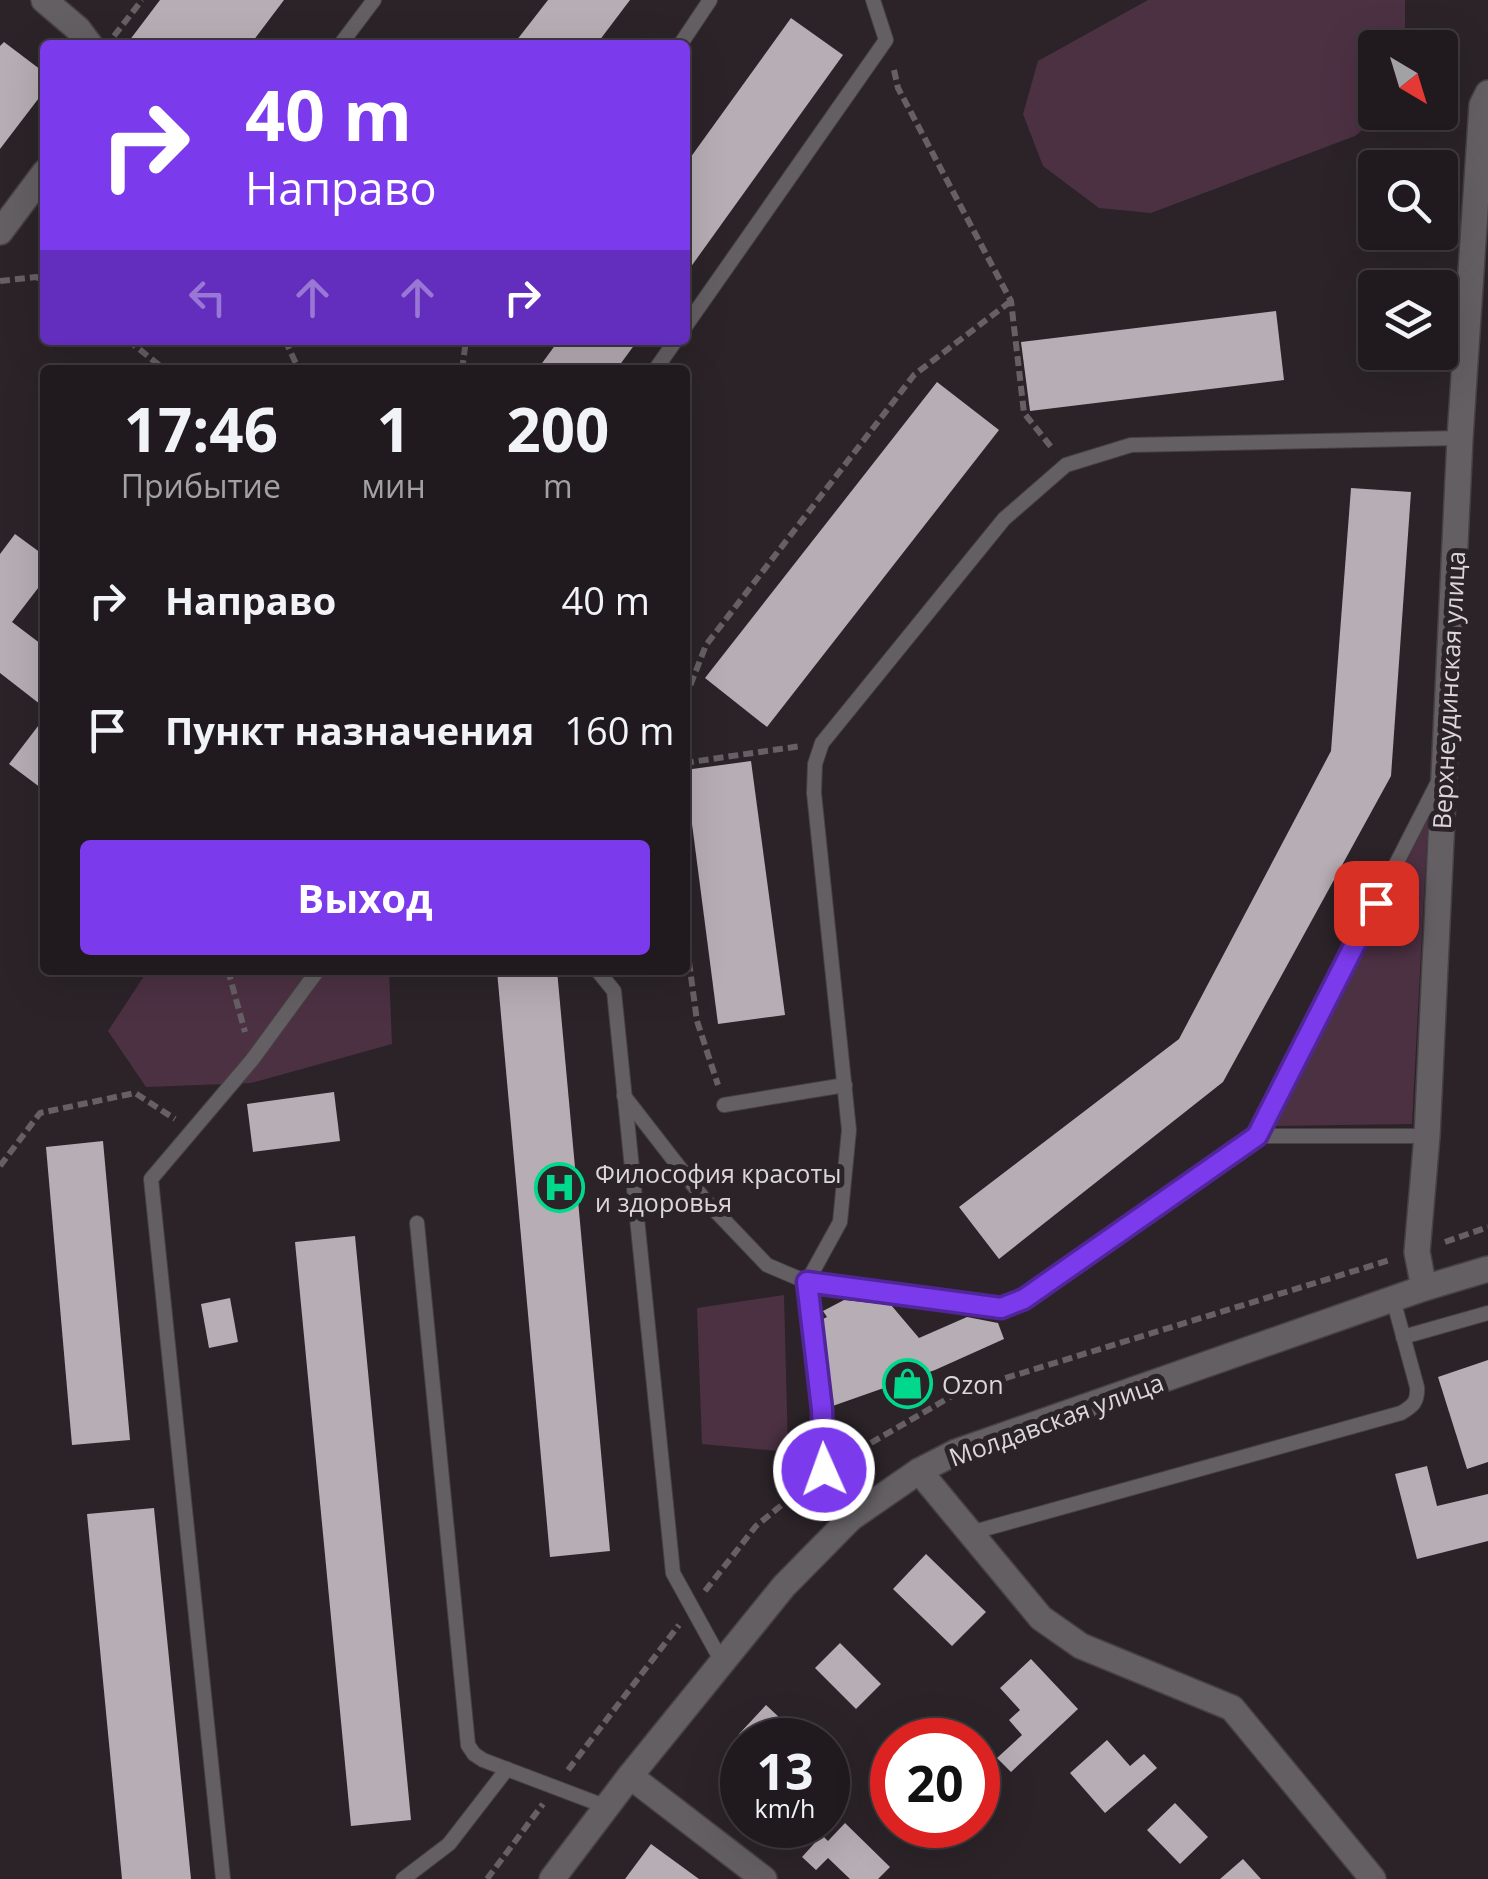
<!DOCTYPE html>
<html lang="ru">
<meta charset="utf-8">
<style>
body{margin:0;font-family:"Open Sans",sans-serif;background:#2d272b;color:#f1f3f6;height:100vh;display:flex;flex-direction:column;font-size:38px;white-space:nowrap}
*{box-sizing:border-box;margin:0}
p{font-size:32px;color:#a2a1a4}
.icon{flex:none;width:55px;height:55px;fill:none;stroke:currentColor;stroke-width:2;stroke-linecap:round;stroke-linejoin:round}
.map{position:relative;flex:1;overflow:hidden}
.drawer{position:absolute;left:40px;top:365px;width:650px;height:610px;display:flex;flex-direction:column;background:#201a1e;border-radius:10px;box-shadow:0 10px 40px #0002,0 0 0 2px #3d383c}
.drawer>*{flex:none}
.top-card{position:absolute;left:40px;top:40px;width:650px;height:305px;border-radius:10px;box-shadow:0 10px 40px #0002,0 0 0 2px #3d383c;background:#7c3aed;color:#fff;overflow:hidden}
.needle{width:65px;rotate:142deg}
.buttons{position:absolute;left:1358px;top:30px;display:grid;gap:20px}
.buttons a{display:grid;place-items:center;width:100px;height:100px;border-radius:10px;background:#201a1e;box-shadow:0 10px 40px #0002,0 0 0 2px #3d383c;font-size:50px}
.speed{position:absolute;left:720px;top:1718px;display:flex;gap:20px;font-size:50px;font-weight:700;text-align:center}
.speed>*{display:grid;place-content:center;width:130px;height:130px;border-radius:50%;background:#201a1e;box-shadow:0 10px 40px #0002,0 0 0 2px #3d383c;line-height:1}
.speed small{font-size:25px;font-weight:400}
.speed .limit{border:15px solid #d22;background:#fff;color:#111}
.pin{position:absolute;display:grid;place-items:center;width:85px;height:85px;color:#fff;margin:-42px;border-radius:20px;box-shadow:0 5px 15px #0006}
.me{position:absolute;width:110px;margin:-55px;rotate:358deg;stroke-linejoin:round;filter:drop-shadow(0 0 8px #0008)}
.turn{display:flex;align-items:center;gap:35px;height:210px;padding:0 40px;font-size:45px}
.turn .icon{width:130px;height:130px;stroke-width:2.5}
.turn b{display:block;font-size:70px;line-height:85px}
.lanes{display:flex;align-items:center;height:95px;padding:0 40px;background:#0003;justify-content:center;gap:50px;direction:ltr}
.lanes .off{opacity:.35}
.eta{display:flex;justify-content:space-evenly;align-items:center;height:170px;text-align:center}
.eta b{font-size:60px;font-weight:700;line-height:70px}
.button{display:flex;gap:20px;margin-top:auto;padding:20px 40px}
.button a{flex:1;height:115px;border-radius:10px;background:#7c3aed;color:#fff;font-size:40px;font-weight:700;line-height:115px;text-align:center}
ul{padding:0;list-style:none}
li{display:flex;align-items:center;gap:30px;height:130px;padding:0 40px}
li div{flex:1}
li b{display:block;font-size:38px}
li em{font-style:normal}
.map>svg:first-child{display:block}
.green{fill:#4c3143}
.building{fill:#b7adb4}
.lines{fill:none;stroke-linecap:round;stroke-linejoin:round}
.lane-casing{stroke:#474044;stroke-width:16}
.street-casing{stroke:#474044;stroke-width:28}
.path{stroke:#665f63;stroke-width:6;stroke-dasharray:10 5;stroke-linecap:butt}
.lane{stroke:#635f62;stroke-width:14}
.street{stroke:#635f62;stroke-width:25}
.route-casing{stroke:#51269a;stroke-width:25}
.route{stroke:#7c3aed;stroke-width:18}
.labels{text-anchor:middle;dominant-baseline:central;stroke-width:10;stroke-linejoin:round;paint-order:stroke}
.street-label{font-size:25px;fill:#dbd6d9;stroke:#2b2328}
.poi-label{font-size:25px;fill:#dbd6d9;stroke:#2b2328;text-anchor:start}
</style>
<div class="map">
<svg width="1488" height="1879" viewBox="0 0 1488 1879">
<rect width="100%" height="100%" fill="#2b2328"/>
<g class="green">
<polygon points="1148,0 1405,0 1405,32 1402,47 1375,48 1375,112 1383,113 1355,136 1151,213 1099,208 1043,166 1023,114 1038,61"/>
<polygon points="1428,818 1412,1124 1274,1126"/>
<polygon points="148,970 389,970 392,1044 251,1083 146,1087 108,1031"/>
<polygon points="784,1295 788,1452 702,1444 697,1308"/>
</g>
<g class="building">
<polygon points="160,0 284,0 250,45 196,45 191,41 187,45 126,45"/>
<polygon points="548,0 630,0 596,45 513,45"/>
<polygon points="791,18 843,55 685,275 685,165"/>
<polygon points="4,42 45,73 45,90 0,149 0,46"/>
<polygon points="1374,277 1426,282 1425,288 1375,288 1375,352 1418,352 1416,370 1364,364"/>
<polygon points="1276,311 1284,380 1030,411 1021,342"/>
<polygon points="559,340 638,340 616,370 537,370"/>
<polygon points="937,382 999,430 767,727 705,678"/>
<polygon points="1351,488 1411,492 1391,776 1223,1082 999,1259 959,1207 1179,1039 1331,751"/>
<polygon points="15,534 45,556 45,579 12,622 45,647 45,708 0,673 0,554"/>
<polygon points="45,717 45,791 9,764"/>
<polygon points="751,761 785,1015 718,1024 685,770"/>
<polygon points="505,970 557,970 610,1551 550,1557 497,971"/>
<polygon points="334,1092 340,1141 253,1152 247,1104"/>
<polygon points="103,1141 130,1440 72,1445 46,1147"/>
<polygon points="355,1236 411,1820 351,1826 295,1242"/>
<polygon points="230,1298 238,1342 209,1348 201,1304"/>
<polygon points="844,1300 891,1305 919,1338 967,1317 998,1323 1004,1339 935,1370 827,1408 823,1319 827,1317 823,1311"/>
<polygon points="1488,1360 1488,1462 1467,1469 1438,1377"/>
<polygon points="1427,1466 1437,1506 1488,1494 1488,1541 1417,1559 1395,1474"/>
<polygon points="154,1508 191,1879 122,1879 87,1514"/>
<polygon points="926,1554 986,1612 952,1646 893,1589"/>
<polygon points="840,1643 881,1684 856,1709 815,1668"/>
<polygon points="1031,1659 1078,1709 1011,1772 997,1758 1022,1735 1009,1720 1020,1710 1000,1688"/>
<polygon points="766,1705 781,1719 773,1728 786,1740 746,1740 739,1734"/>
<polygon points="1107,1740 1130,1766 1144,1754 1157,1768 1105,1813 1070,1773"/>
<polygon points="742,1750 742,1787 724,1769"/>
<polygon points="1175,1803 1208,1837 1180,1864 1147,1830"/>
<polygon points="845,1823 890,1867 878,1879 850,1879 828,1858 816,1870 802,1857 822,1835 828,1841"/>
<polygon points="651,1844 699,1879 625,1879"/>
<polygon points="1243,1859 1261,1879 1220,1879"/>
</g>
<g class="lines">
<defs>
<g id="lane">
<polyline points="340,45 374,0"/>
<polyline points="680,45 710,0"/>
<polyline points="685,327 886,40 873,0"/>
<polyline points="655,370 676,340"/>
<polyline points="597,970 614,991 673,1573 722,1662"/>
<polyline points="624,1096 704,1199 767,1265 807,1282 1001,1308 1024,1299 1257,1136 1437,784"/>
<polyline points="724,1105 845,1085"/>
<polyline points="1257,1136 1427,1136"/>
<polyline points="417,1223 468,1745 474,1754 483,1760 607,1807"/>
<polyline points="1403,1337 1488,1313"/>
<polyline points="851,1518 824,1470 822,1409 807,1282 840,1222 849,1130 814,793 815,764 822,743 1004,519 1066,465 1131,445 1460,438"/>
<path d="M970,1533L1401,1413C1413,1406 1418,1402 1417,1387L1393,1299"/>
<polyline points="223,1879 151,1179 252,1060 318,970"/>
<polyline points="403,1879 449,1844 507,1769"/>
</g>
<g id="street">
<polyline points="44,0 78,29 90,45"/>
<polyline points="0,232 45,172"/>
<polyline points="1424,1288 1417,1252 1427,1136 1460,438 1482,105 1488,93"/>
<polyline points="919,1471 1041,1618 1081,1646 1232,1708 1373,1879"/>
<polyline points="630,1776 764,1879"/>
<polyline points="552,1879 630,1776 784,1586 851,1518 919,1471 956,1452 1424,1288 1488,1269"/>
</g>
</defs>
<use href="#lane" class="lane-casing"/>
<use href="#street" class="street-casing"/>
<g class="path">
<polyline points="114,36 142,0"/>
<polyline points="894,70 898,88 1011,301 1024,413 1052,448"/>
<polyline points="0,281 36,277 45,281"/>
<polyline points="128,340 165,370"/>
<polyline points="285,340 299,370"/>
<polyline points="462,370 466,340"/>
<polyline points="685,699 706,645 914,375 1011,301"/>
<polyline points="685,766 691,762 801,746"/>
<polyline points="685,932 697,1021 718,1085"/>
<polyline points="228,970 245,1032"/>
<polyline points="0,1166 40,1113 135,1093 175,1119"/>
<polyline points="1445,1242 1488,1227"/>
<polyline points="845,1458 957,1393 1390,1260"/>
<polyline points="705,1591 756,1526 810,1482"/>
<polyline points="568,1770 679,1625"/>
<polyline points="487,1879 543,1804"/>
</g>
<use href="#lane" class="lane"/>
<use href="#street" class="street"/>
</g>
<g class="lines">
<defs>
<polyline id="route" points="824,1470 822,1409 807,1282 1001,1308 1024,1299 1257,1136 1376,903"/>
</defs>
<use href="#route" class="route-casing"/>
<use href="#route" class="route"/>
</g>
<defs>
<symbol id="hospital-ring" viewBox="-11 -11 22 22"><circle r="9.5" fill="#2b2328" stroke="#00d98c" stroke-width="1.5"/><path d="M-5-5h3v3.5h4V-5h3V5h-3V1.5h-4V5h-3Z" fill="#00d98c"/></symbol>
<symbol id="shop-ring" viewBox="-11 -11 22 22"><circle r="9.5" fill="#2b2328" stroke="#00d98c" stroke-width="1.5"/><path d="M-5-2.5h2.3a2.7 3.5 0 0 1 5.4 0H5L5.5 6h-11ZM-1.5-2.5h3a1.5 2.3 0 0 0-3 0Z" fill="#00d98c"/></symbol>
</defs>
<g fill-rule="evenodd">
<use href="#hospital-ring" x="532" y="1160" width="55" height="55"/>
<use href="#shop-ring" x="880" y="1356" width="55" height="55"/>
</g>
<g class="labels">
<g class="street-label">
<text transform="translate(1448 690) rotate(-87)">Верхнеудинская улица</text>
<text transform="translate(1056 1419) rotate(-20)">Молдавская улица</text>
</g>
<g class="poi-label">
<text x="595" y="1173">Философия красоты<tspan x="595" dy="29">и здоровья</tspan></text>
<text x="942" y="1384">Ozon</text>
</g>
</g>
</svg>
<div class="buttons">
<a><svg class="needle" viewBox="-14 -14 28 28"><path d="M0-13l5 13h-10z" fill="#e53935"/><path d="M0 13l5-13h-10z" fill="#a2a1a4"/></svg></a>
<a><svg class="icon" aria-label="search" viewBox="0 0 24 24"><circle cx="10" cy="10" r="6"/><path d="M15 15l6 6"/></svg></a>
<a><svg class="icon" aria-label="layers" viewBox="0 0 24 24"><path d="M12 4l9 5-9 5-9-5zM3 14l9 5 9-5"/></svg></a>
</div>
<div class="speed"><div>13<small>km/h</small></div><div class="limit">20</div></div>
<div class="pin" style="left:1376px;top:903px;background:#d93025"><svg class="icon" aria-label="arrive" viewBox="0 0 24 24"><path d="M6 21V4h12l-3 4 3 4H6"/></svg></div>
<svg class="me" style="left:824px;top:1470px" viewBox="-20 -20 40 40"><circle r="17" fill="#7c3aed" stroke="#fff" stroke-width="3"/><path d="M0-11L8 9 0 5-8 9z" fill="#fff"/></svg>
<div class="top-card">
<div class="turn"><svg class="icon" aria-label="right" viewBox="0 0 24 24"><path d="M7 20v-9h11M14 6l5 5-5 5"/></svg><div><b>40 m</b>Направо</div></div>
<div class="lanes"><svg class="icon off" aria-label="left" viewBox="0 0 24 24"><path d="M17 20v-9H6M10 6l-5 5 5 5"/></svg><svg class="icon off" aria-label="ahead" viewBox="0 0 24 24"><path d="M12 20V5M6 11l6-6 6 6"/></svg><svg class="icon off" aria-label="ahead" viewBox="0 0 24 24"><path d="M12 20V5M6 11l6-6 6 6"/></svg><svg class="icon" aria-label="right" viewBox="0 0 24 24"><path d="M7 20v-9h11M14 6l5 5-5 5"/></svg></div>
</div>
<section class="drawer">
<div class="eta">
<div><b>17:46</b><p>Прибытие</p></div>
<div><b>1</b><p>мин</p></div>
<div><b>200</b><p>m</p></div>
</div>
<ul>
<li><svg class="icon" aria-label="right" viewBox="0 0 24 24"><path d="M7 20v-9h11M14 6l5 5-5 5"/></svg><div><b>Направо</b></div><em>40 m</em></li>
<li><svg class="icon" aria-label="arrive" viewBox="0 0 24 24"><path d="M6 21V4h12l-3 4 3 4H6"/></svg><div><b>Пункт назначения</b></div><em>160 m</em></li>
</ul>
<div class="button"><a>Выход</a></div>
</section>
</div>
